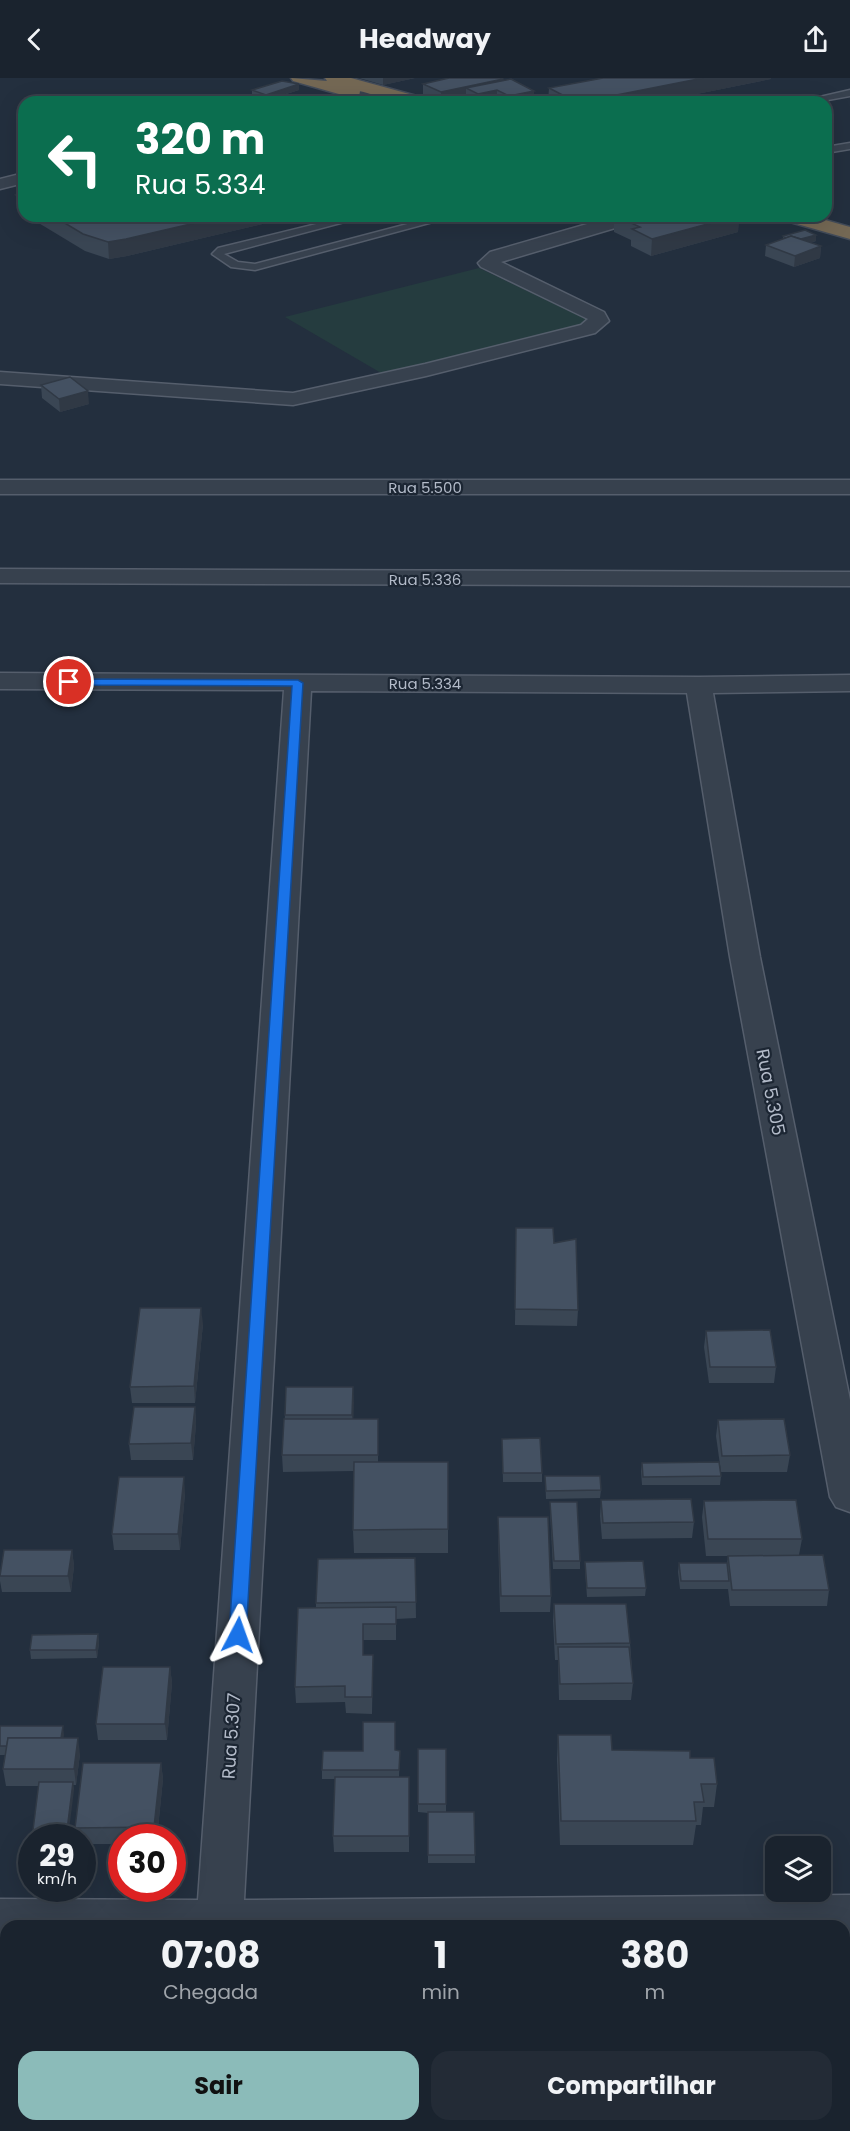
<!DOCTYPE html>
<html lang="pt">
<style>
body{margin:0;font-family:Poppins,sans-serif;background:#232b36;color:#f1f3f6;height:100vh;display:flex;flex-direction:column;font-size:22px;white-space:nowrap}
*{box-sizing:border-box;margin:0}
p{font-size:20px;color:#9fa4aa}
.icon{flex:none;width:33px;height:33px;fill:none;stroke:currentColor;stroke-width:2;stroke-linecap:round;stroke-linejoin:round}
.map{position:relative;flex:1;overflow:hidden}
.drawer{position:absolute;left:0px;top:1842px;width:850px;height:212px;display:flex;flex-direction:column;background:#1a232e;border-radius:18px 18px 0 0;box-shadow:0 6px 24px #0002,0 0 0 2px #38404a}
.drawer>*{flex:none}
.hud{position:absolute;left:18px;top:18px;width:814px;height:126px;border-radius:18px;box-shadow:0 6px 24px #0002,0 0 0 2px #38404a;background:#0b6e4f;color:#fff;overflow:hidden}
.fabs{position:absolute;left:765px;top:1758px;display:grid;gap:12px}
.fabs a{display:grid;place-items:center;width:66px;height:66px;border-radius:12px;background:#1a232e;box-shadow:0 6px 24px #0002,0 0 0 2px #38404a;font-size:30px}
.speed{position:absolute;left:18px;top:1746px;display:flex;gap:12px;font-size:30px;font-weight:700;text-align:center}
.speed>*{display:grid;place-content:center;width:78px;height:78px;border-radius:50%;background:#1a232e;box-shadow:0 6px 24px #0002,0 0 0 2px #38404a;line-height:1}
.speed small{font-size:15px;font-weight:400}
.speed .limit{border:9px solid #d22;background:#fff;color:#111}
.pin{position:absolute;display:grid;place-items:center;width:51px;height:51px;color:#fff;margin:-26px;border:3px solid #fff;border-radius:50%;box-shadow:0 2px 6px #0007}
.me{position:absolute;width:66px;margin:-33px;rotate:4deg;stroke-linejoin:round;filter:drop-shadow(0 0 4px #0008)}
.turn{display:flex;align-items:center;gap:21px;height:126px;padding:0 18px;font-size:27px}
.turn .icon{width:78px;height:78px;stroke-width:2.5}
.turn b{display:block;font-size:42px;line-height:51px}
.eta{display:flex;justify-content:space-evenly;align-items:center;height:102px;text-align:center}
.eta b{font-size:36px;font-weight:700;line-height:42px}
.button{display:flex;gap:12px;margin-top:auto;padding:12px 18px}
.button a{flex:1;height:69px;border-radius:18px;background:#8bbbb9;color:#111;font-size:24px;font-weight:700;line-height:69px;text-align:center}
.button a+a{background:#232b36;color:#f1f3f6}
header{display:flex;justify-content:space-between;align-items:center;height:78px;padding:0 18px;background:#1a232e;font-size:27px;font-weight:700}
.map>svg:first-child{display:block}
.green{fill:#253c3f}
.lines{fill:none;stroke-linecap:round;stroke-linejoin:round}
.lane-casing{stroke:#555e6c;stroke-width:3}
.street-casing{stroke:#555e6c;stroke-width:3}
.highway-casing{stroke:#424b59;stroke-width:3}
.lane{fill:#37414e;fill-rule:evenodd}
.street{fill:#37414e;fill-rule:evenodd}
.highway{fill:#746854;fill-rule:evenodd}
.wall{fill:#3a4654}
.shaded-wall{fill:#303945}
.building{fill:#445162;stroke:#303945;stroke-width:1.5}
.route{fill:#1a73e8;stroke:#114b97;stroke-width:1.5}
.labels{text-anchor:middle;dominant-baseline:central;stroke-width:4.5;stroke-linejoin:round;paint-order:stroke}
.far-street-label{font-size:15px;fill:#b3bbc9;stroke:#1c2633}
.street-label{font-size:18px;fill:#b3bbc9;stroke:#1c2633}
</style>
<header><svg class="icon" aria-label="back" viewBox="0 0 24 24"><path d="M15 5l-7 7 7 7"/></svg>Headway<svg class="icon" aria-label="share" viewBox="0 0 24 24"><path d="M12 15V3M7 8l5-5 5 5M5 13v7h14v-7"/></svg></header>
<div class="map">
<svg width="850" height="2053" viewBox="0 0 850 2053">
<rect width="100%" height="100%" fill="#232f3e"/>
<polygon class="green" points="479,190 592,244 388,299 285,239"/>
<g class="lines">
<defs>
<g id="lane">
<polygon points="850,12 850,18 817,24 798,24"/>
<polygon points="850,65 850,71 826,75 826,69"/>
<polygon points="349,138 367,138 224,176 238,184 255,186 438,138 455,138 255,192 231,189 212,176 218,170"/>
</g>
<g id="street">
<polygon points="365,13 373,18 371,22 332,24 334,20"/>
<polygon points="24,95 24,105 0,111 0,101"/>
<polygon points="615,138 644,138 642,142 501,184 604,234 609,243 595,255 426,298 293,327 0,306 0,294 293,315 425,286 581,247 588,241 481,189 478,185 490,174"/>
<rect x="0" y="402" width="850" height="14"/>
<polygon points="0,491 850,494 850,508 0,505"/>
<polygon points="0,595 699,599 850,597 850,613 713,615 760,879 850,1322 850,1434 836,1429 830,1419 730,879 687,615 311,613 244,1822 850,1817 850,1857 844,1857 844,1848 6,1848 6,1861 0,1861 0,1821 198,1822 284,612 0,611"/>
<rect x="179" y="2048" width="50" height="5"/>
</g>
<g id="highway">
<polygon points="291,0 327,3 325,0 351,0 424,20 426,24 399,24 360,13 359,19 353,20 293,3"/>
<polygon points="781,138 811,138 850,149 850,161 783,142"/>
</g>
</defs>
<use href="#lane" class="lane-casing"/>
<use href="#street" class="street-casing"/>
<use href="#highway" class="highway-casing"/>
<use href="#lane" class="lane"/>
<use href="#street" class="street"/>
<use href="#highway" class="highway"/>
</g>
<g class="wall">
<polygon points="359,0 415,0 383,7"/>
<polygon points="771,1 657,24 548,24 549,10"/>
<polygon points="503,3 534,13 534,23 500,24 497,23 491,24 472,24 466,21 466,19 444,24 440,24 423,16 423,6"/>
<polygon points="299,6 299,12 277,19 290,24 250,24 250,22 259,20 252,18 252,12"/>
<polygon points="24,115 24,136 18,133 16,117"/>
<polygon points="27,138 296,138 127,178 109,181 85,173"/>
<polygon points="614,138 739,138 738,154 651,178 631,168 631,162 614,154"/>
<polygon points="816,157 816,163 810,165 821,168 820,180 794,189 765,178 766,167 783,161 783,158"/>
<polygon points="41,307 89,326 60,334 42,320"/>
<polygon points="516,1150 554,1165 578,1232 577,1248 515,1247"/>
<polygon points="203,1246 195,1325 132,1325 130,1309"/>
<polygon points="706,1253 776,1289 774,1305 709,1305 704,1269"/>
<polygon points="353,1309 353,1341 378,1341 378,1384 448,1451 448,1475 354,1475 353,1452 354,1393 283,1394 282,1377 285,1337"/>
<polygon points="195,1329 196,1346 193,1382 131,1382 129,1366"/>
<polygon points="718,1342 790,1377 787,1394 721,1394 716,1358"/>
<polygon points="502,1361 542,1395 542,1404 503,1404"/>
<polygon points="642,1385 721,1398 720,1407 642,1407 641,1393"/>
<polygon points="545,1398 601,1412 600,1420 546,1421"/>
<polygon points="185,1415 180,1472 114,1472 112,1456"/>
<polygon points="601,1422 694,1444 692,1460 602,1461 600,1438"/>
<polygon points="704,1423 802,1461 799,1477 829,1512 827,1528 730,1528 728,1511 680,1511 678,1494 679,1485 727,1486 728,1478 706,1478 702,1439"/>
<polygon points="550,1424 580,1483 580,1491 553,1491 550,1433"/>
<polygon points="498,1439 551,1518 550,1534 500,1534 498,1455"/>
<polygon points="72,1472 74,1488 71,1514 2,1514 0,1503 0,1493"/>
<polygon points="415,1480 416,1540 396,1541 396,1562 363,1562 363,1577 373,1577 372,1636 346,1635 345,1624 296,1625 295,1609 316,1530 316,1525"/>
<polygon points="585,1484 646,1510 645,1518 587,1519 585,1492"/>
<polygon points="554,1526 630,1565 633,1605 631,1622 559,1622 558,1582 555,1582 553,1543"/>
<polygon points="98,1556 99,1565 97,1580 31,1581 30,1572"/>
<polygon points="170,1589 172,1605 167,1662 98,1662 96,1646"/>
<polygon points="0,1648 63,1648 63,1660 80,1676 76,1707 73,1707 74,1712 39,1708 6,1708 3,1691 5,1677 0,1677"/>
<polygon points="558,1657 612,1672 690,1680 717,1706 714,1729 703,1729 701,1747 696,1747 693,1767 560,1767 557,1681"/>
<polygon points="418,1671 446,1671 446,1734 474,1734 475,1785 428,1785 428,1735 418,1734"/>
<polygon points="395,1672 400,1673 399,1699 409,1699 409,1774 334,1774 333,1758 335,1701 322,1701 322,1692"/>
<polygon points="161,1685 163,1701 157,1760 122,1760 122,1766 82,1766 82,1760 76,1760 75,1750"/>
<rect x="844" y="1916" width="6" height="91"/>
</g>
<g class="shaded-wall">
<polygon points="383,0 415,0 383,7"/>
<polygon points="703,0 771,0 771,1 657,24 581,24"/>
<polygon points="503,1 503,11 497,12 497,23 491,24 478,24 478,16 466,10 466,19 441,24 441,14"/>
<polygon points="299,6 299,12 266,22 266,17"/>
<polygon points="534,13 534,23 509,24 509,18"/>
<polygon points="225,138 296,138 127,178 109,181 108,164"/>
<polygon points="737,138 739,138 738,154 651,178 652,161"/>
<polygon points="816,157 816,163 794,169 794,163"/>
<polygon points="821,168 820,180 794,189 795,178"/>
<polygon points="88,313 89,326 60,334 59,321"/>
<polygon points="201,1230 203,1246 195,1325 194,1308"/>
<polygon points="353,1309 354,1325 353,1353 352,1337"/>
<polygon points="195,1329 196,1346 193,1382 191,1365"/>
<polygon points="184,1399 185,1415 180,1472 178,1456"/>
<polygon points="72,1472 74,1488 71,1514 68,1498"/>
<polygon points="98,1556 99,1565 97,1580 96,1572"/>
<polygon points="170,1589 172,1605 167,1662 165,1646"/>
<polygon points="63,1648 64,1657 61,1676 60,1668"/>
<polygon points="78,1660 80,1676 76,1707 74,1691"/>
<polygon points="161,1685 163,1701 157,1760 155,1760 154,1749"/>
<polygon points="73,1704 74,1712 68,1760 66,1760"/>
</g>
<g class="building">
<polygon points="449,0 502,0 503,1 441,14 423,6"/>
<polygon points="603,0 703,0 581,24 576,24 549,10"/>
<polygon points="511,1 534,13 509,18 497,12 478,16 466,10"/>
<polygon points="282,3 299,6 266,17 252,12"/>
<polygon points="273,17 290,24 254,24 250,22"/>
<polygon points="24,115 24,121 16,117"/>
<polygon points="53,138 225,138 126,161 108,164 83,156"/>
<polygon points="616,138 737,138 652,161 632,151 640,149"/>
<polygon points="805,152 816,157 801,161 791,158 786,160 783,158"/>
<polygon points="791,158 821,168 795,178 766,167"/>
<polygon points="70,299 88,313 59,321 41,307"/>
<polygon points="516,1150 553,1150 554,1165 576,1161 578,1232 515,1231"/>
<polygon points="140,1230 201,1230 194,1308 130,1309"/>
<polygon points="770,1252 776,1289 710,1289 706,1253"/>
<polygon points="286,1309 353,1309 352,1337 285,1337"/>
<polygon points="134,1329 195,1329 191,1365 129,1366"/>
<polygon points="284,1341 378,1341 378,1377 282,1377"/>
<polygon points="784,1341 790,1377 722,1378 718,1342"/>
<polygon points="540,1360 542,1395 503,1395 502,1361"/>
<polygon points="354,1384 448,1384 448,1451 353,1452"/>
<polygon points="719,1384 721,1398 643,1399 642,1385"/>
<polygon points="545,1398 600,1398 601,1412 546,1413"/>
<polygon points="119,1399 184,1399 178,1456 112,1456"/>
<polygon points="691,1421 694,1444 603,1445 601,1422"/>
<polygon points="796,1422 802,1461 708,1461 704,1423"/>
<polygon points="550,1424 577,1424 580,1483 554,1483"/>
<polygon points="498,1439 548,1439 551,1518 501,1518"/>
<polygon points="4,1472 72,1472 68,1498 0,1498"/>
<polygon points="823,1477 829,1512 732,1512 728,1478"/>
<polygon points="415,1480 416,1524 316,1525 318,1481"/>
<polygon points="643,1483 646,1510 587,1510 585,1484"/>
<polygon points="679,1485 727,1485 729,1503 681,1503"/>
<polygon points="554,1526 626,1526 630,1565 556,1566"/>
<polygon points="396,1529 396,1546 363,1546 363,1577 373,1577 372,1619 345,1619 345,1608 295,1609 298,1530"/>
<polygon points="98,1556 96,1572 30,1572 32,1557"/>
<polygon points="558,1569 629,1569 633,1605 560,1606"/>
<polygon points="103,1589 170,1589 165,1646 96,1646"/>
<polygon points="363,1644 395,1644 395,1672 400,1673 399,1692 322,1692 323,1673 363,1673"/>
<polygon points="0,1648 63,1648 61,1660 8,1660 7,1668 0,1668"/>
<polygon points="558,1657 611,1657 612,1672 690,1673 690,1680 714,1680 717,1706 701,1706 704,1724 694,1724 696,1743 561,1743"/>
<polygon points="8,1660 78,1660 74,1691 3,1691"/>
<rect x="418" y="1671" width="28" height="55"/>
<polygon points="83,1685 161,1685 154,1749 75,1750"/>
<polygon points="335,1699 409,1699 409,1758 333,1758"/>
<polygon points="39,1704 73,1704 66,1760 32,1760"/>
<polygon points="428,1734 474,1734 475,1777 428,1777"/>
<rect x="844" y="1916" width="6" height="75"/>
<polygon points="262,2048 396,2048 396,2053 261,2053"/>
<rect x="60" y="2052" width="84" height="1"/>
</g>
<polygon class="route" points="65,601 298,602 303,605 246,1557 244,1562 232,1562 229,1557 292,608 69,607 63,604"/>
<g class="labels">
<g class="far-street-label">
<text x="425" y="409">Rua 5.500</text>
<text x="425" y="501">Rua 5.336</text>
<text x="425" y="605">Rua 5.334</text>
</g>
<g class="street-label">
<text transform="translate(771 1014) rotate(79)">Rua 5.305</text>
<text transform="translate(231 1658) rotate(-86)">Rua 5.307</text>
</g>
</g>
</svg>
<div class="fabs">
<a><svg class="icon" aria-label="layers" viewBox="0 0 24 24"><path d="M12 4l9 5-9 5-9-5zM3 14l9 5 9-5"/></svg></a>
</div>
<div class="speed"><div>29<small>km/h</small></div><div class="limit">30</div></div>
<div class="pin" style="left:69px;top:604px;background:#d93025"><svg class="icon" aria-label="arrive" viewBox="0 0 24 24"><path d="M6 21V4h12l-3 4 3 4H6"/></svg></div>
<svg class="me" style="left:238px;top:1557px" viewBox="-20 -20 40 40"><path d="M0-17L14 15 0 8-14 15z" fill="#1a73e8" stroke="#fff" stroke-width="4"/></svg>
<div class="hud">
<div class="turn"><svg class="icon" aria-label="left" viewBox="0 0 24 24"><path d="M17 20v-9H6M10 6l-5 5 5 5"/></svg><div><b>320 m</b>Rua 5.334</div></div>
</div>
<section class="drawer">
<div class="eta">
<div><b>07:08</b><p>Chegada</p></div>
<div><b>1</b><p>min</p></div>
<div><b>380</b><p>m</p></div>
</div>
<div class="button"><a>Sair</a><a>Compartilhar</a></div>
</section>
</div>
